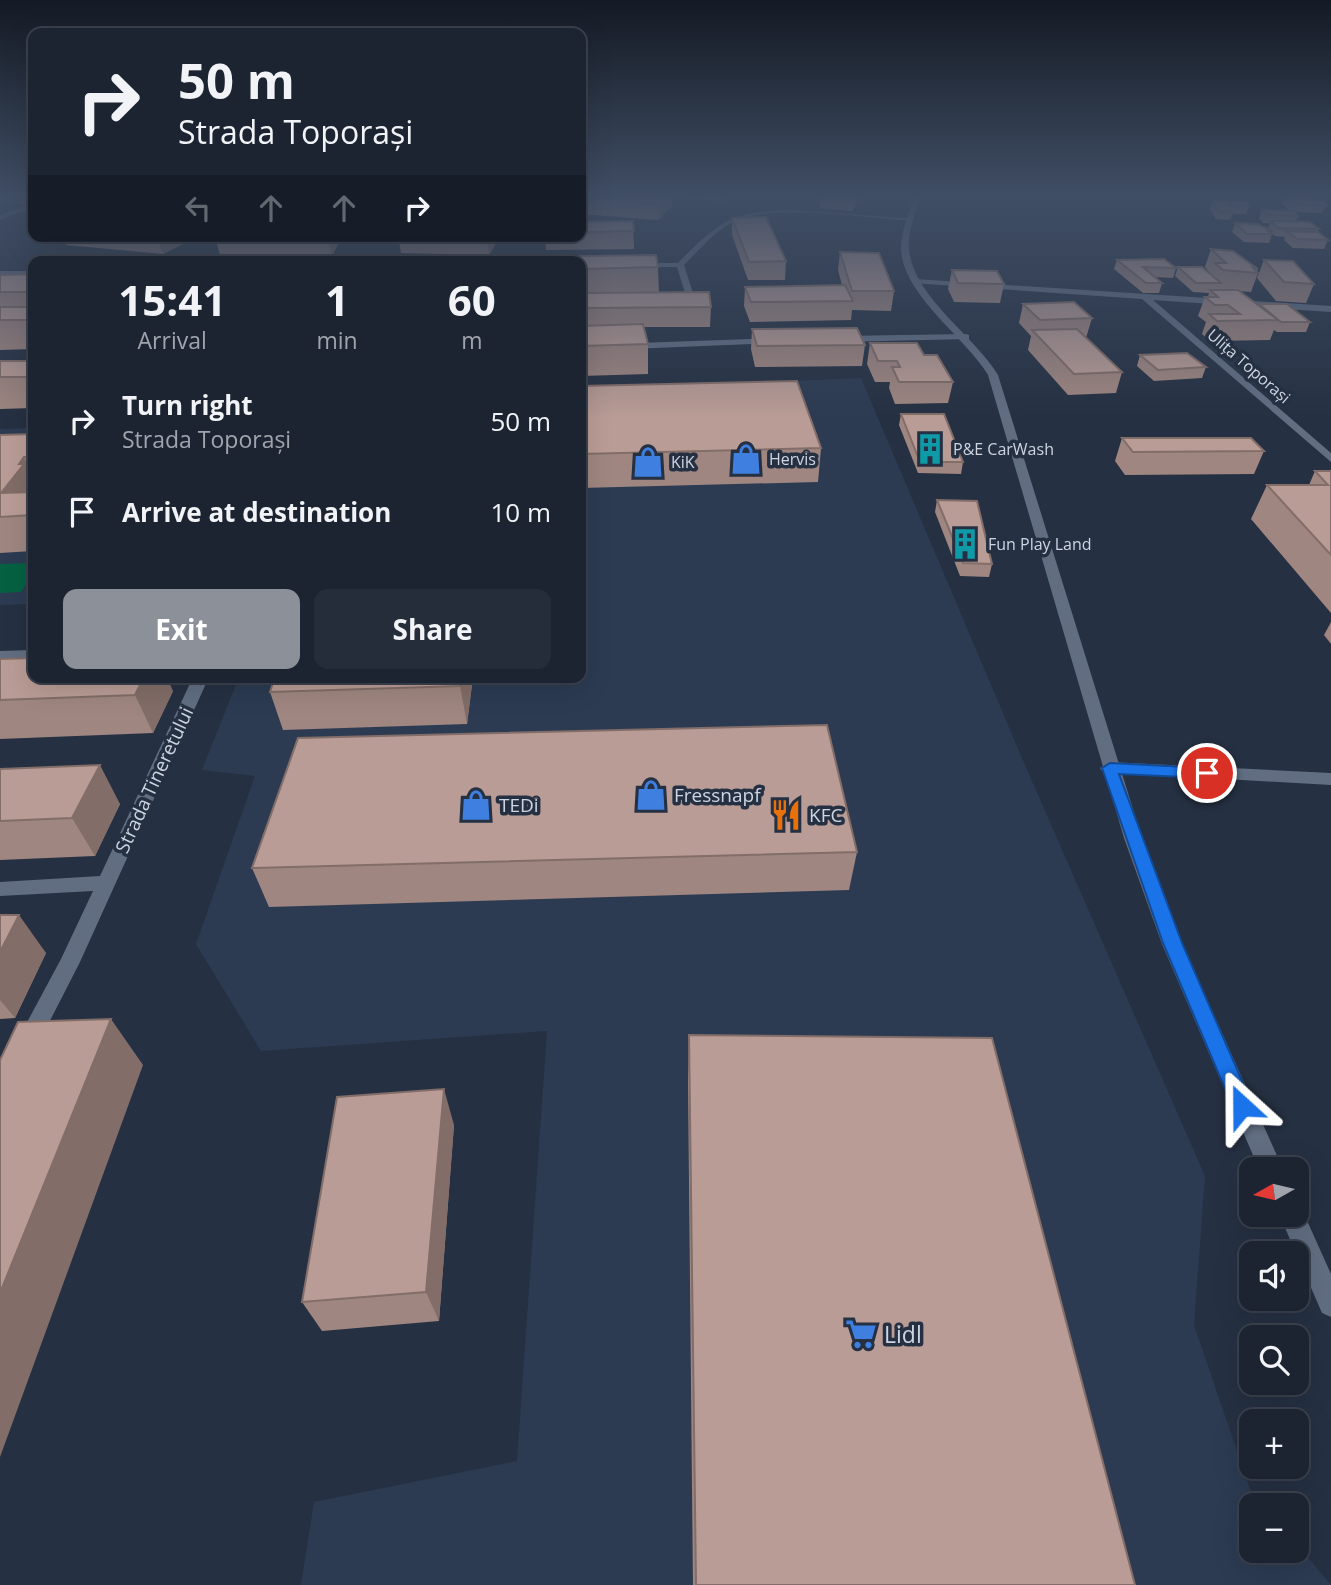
<!DOCTYPE html>
<meta charset="utf-8">
<style>
body{margin:0;font-family:"Open Sans",sans-serif;background:#252c3a;color:#f1f3f6;height:100vh;display:flex;flex-direction:column;font-size:26px;white-space:nowrap}
*{box-sizing:border-box;margin:0}
p{font-size:23px;color:#a0a4ac}
.icon{flex:none;width:38px;height:38px;fill:none;stroke:currentColor;stroke-width:2;stroke-linecap:round;stroke-linejoin:round}
.map{position:relative;flex:1;overflow:hidden}
.details{position:absolute;left:28px;top:256px;width:558px;height:427px;display:flex;flex-direction:column;background:#1c2432;border-radius:14px;box-shadow:0 7px 28px #0002,0 0 0 2px #3a414d}
.details>*{flex:none}
.guide{position:absolute;left:28px;top:28px;width:558px;height:214px;border-radius:14px;box-shadow:0 7px 28px #0002,0 0 0 2px #3a414d;background:#1c2432;color:#f1f3f6;overflow:hidden}
.needle{width:46px;rotate:262deg}
.buttons{position:absolute;left:1239px;top:1157px;display:grid;gap:14px}
.buttons a{display:grid;place-items:center;width:70px;height:70px;border-radius:14px;background:#1c2432;box-shadow:0 7px 28px #0002,0 0 0 2px #3a414d;font-size:35px}
.pin{position:absolute;display:grid;place-items:center;width:60px;height:60px;color:#fff;margin:-30px;border:4px solid #fff;border-radius:50%;box-shadow:0 2px 7px #0007}
.me{position:absolute;width:77px;margin:-38px;rotate:336deg;stroke-linejoin:round;filter:drop-shadow(0 0 5px #0008)}
.turn{display:flex;align-items:center;gap:24px;height:147px;padding:0 35px;font-size:32px}
.turn .icon{width:91px;height:91px;stroke-width:2.5}
.turn b{display:block;font-size:49px;line-height:60px}
.lanes{display:flex;align-items:center;height:66px;padding:0 35px;background:#0003;justify-content:center;gap:35px;direction:ltr}
.lanes .off{opacity:.35}
.eta{display:flex;justify-content:space-evenly;align-items:center;height:119px;text-align:center}
.eta b{font-size:42px;font-weight:700;line-height:49px}
.primary-button{display:flex;gap:14px;margin-top:auto;padding:14px 35px}
.primary-button a{flex:1;height:80px;border-radius:14px;background:#8c9099;color:#fff;font-size:28px;font-weight:700;line-height:80px;text-align:center}
.primary-button a+a{background:#252c3a;color:#f1f3f6}
ul{padding:0;list-style:none}
li{display:flex;align-items:center;gap:21px;height:91px;padding:0 35px}
li div{flex:1}
li b{display:block;font-size:26px}
li em{font-style:normal}
.map>svg:first-child{display:block}
.built{fill:#2c3b52}
.green{fill:#056142}
.lines{fill:none;stroke-linecap:round;stroke-linejoin:round}
.minor{fill:#616e82;fill-rule:evenodd}
.tertiary{fill:#616e82;fill-rule:evenodd}
.wall{fill:#9f8680}
.shaded-wall{fill:#826d68}
.building{fill:#b99c95;stroke:#826d68;stroke-width:2}
.route{fill:#1a73e8;stroke:#114b97;stroke-width:2}
.labels{text-anchor:middle;dominant-baseline:central;stroke-width:7;stroke-linejoin:round;paint-order:stroke}
.far-street-label{font-size:16px;fill:#ced5e1;stroke:#253042}
.far-poi-label{font-size:16px;fill:#ced5e1;stroke:#253042;text-anchor:start}
.street-label{font-size:19px;fill:#ced5e1;stroke:#253042}
.poi-label{font-size:19px;fill:#ced5e1;stroke:#253042;text-anchor:start}
.near-poi-label{font-size:23px;fill:#ced5e1;stroke:#253042;text-anchor:start}
</style>
<div class="map">
<svg width="1331" height="1585" viewBox="0 0 1331 1585">
<rect width="100%" height="100%" fill="#253042"/>
<g class="built">
<polygon points="861,378 1028,772 1205,1176 1194,1325 1250,1489 1263,1505 1251,1505 1251,1550 1297,1550 1297,1544 1331,1585 301,1585 314,1502 517,1461 547,1031 261,1051 196,944 255,776 202,770 239,677 581,677 581,390"/>
<polygon points="33,428 33,604 0,605 0,429"/>
</g>
<polygon class="green" points="33,563 33,574 21,592 0,593 0,564"/>
<g class="lines">
<g class="minor">
<polygon points="0,198 33,202 33,206 0,202"/>
<path d="M792,210L915,219L911,221C868,218 770,203 733,222C714,232 699,250 684,265L693,293C688,301 677,307 668,301L682,297L685,293L677,267H636L632,265L636,263H678C720,220 732,211 792,210Z"/>
<rect x="0" y="271" width="33" height="4"/>
<polygon points="915,279 1331,306 1331,312 1153,300 1331,453 1331,462 1142,299 912,283"/>
<polygon points="966,334 969,335 969,339 840,342 835,339 840,336"/>
<polygon points="777,338 777,342 774,343 581,351 581,345"/>
<polygon points="33,650 33,659 0,661 0,651"/>
<polygon points="193,677 209,677 80,962 36,1048 28,1051 20,1048 17,1041 61,959 93,891 0,896 0,882 100,876"/>
<polygon points="1109,762 1331,773 1331,785 1103,772 1100,768"/>
</g>
<g class="tertiary">
<path d="M914,197H920C916,213 907,232 909,249C913,297 974,335 998,375L1142,838L1182,944L1283,1169H1259L1162,944L1124,838L988,375C965,336 899,293 901,245C902,229 909,213 914,197Z"/>
<polygon points="33,203 33,207 0,220 0,215"/>
<polygon points="1297,1204 1300,1205 1331,1274 1331,1317 1322,1313 1279,1214 1297,1214"/>
</g>
</g>
<g class="wall">
<polygon points="581,197 727,197 723,201 672,197 672,205 658,220 581,214"/>
<polygon points="821,197 860,197 852,211 820,208"/>
<polygon points="1284,197 1311,197 1315,201 1326,205 1322,213 1295,212 1298,216 1296,221 1319,229 1317,232 1328,240 1324,249 1293,248 1284,240 1285,237 1275,236 1272,234 1269,243 1244,242 1232,232 1235,223 1268,228 1270,223 1263,223 1259,218 1262,210 1289,211 1281,202"/>
<polygon points="1212,201 1249,206 1246,214 1233,214 1230,220 1216,219 1210,209"/>
<polygon points="732,218 786,261 785,280 748,280 732,235"/>
<polygon points="633,221 634,249 546,250 545,236 581,236 581,222"/>
<polygon points="63,236 198,236 163,254 66,245"/>
<polygon points="219,236 336,236 338,244 332,256 221,258 216,241"/>
<polygon points="398,236 495,236 495,245 489,255 401,253"/>
<polygon points="1211,249 1258,269 1257,272 1258,273 1251,292 1239,291 1258,305 1259,304 1310,322 1306,332 1277,332 1274,330 1270,340 1210,341 1202,334 1206,322 1198,316 1205,297 1208,297 1209,293 1193,292 1175,276 1178,267 1211,274 1205,267"/>
<polygon points="840,252 894,291 891,311 852,310 851,320 750,322 744,306 745,287 842,285 838,270"/>
<polygon points="1117,260 1176,268 1173,278 1155,277 1162,283 1159,293 1143,293 1114,269"/>
<polygon points="1264,260 1314,284 1306,303 1276,301 1257,278"/>
<polygon points="581,261 658,267 659,293 711,307 710,327 644,327 648,344 648,374 581,376"/>
<polygon points="952,270 1004,284 1000,303 954,302 948,289"/>
<polygon points="33,274 33,349 0,350 0,275"/>
<polygon points="1023,304 1092,318 1086,338 1122,372 1116,393 1068,395 1028,350 1031,336 1019,323"/>
<polygon points="752,329 865,345 862,366 755,367 751,349"/>
<polygon points="870,343 924,355 953,382 948,403 895,404 889,388 890,382 875,382 867,364"/>
<polygon points="1140,355 1206,367 1202,378 1154,381 1137,366"/>
<polygon points="0,361 33,361 33,408 0,409"/>
<polygon points="581,386 821,448 818,482 581,488"/>
<polygon points="901,414 963,462 961,474 918,473 899,425"/>
<polygon points="33,434 33,551 0,553 0,435"/>
<polygon points="1122,438 1264,451 1254,474 1125,475 1115,461"/>
<polygon points="1315,471 1331,471 1331,613 1251,519 1267,485 1309,485"/>
<polygon points="937,500 992,564 989,577 960,576 935,512"/>
<polygon points="1331,622 1331,644 1324,635"/>
<polygon points="0,659 173,691 153,733 0,739"/>
<polygon points="275,677 473,677 467,724 283,730 270,692"/>
<polygon points="0,769 120,804 95,856 0,860"/>
<polygon points="857,852 849,890 269,907 252,868"/>
<polygon points="0,915 46,953 15,1018 0,1019"/>
<polygon points="689,1035 1135,1585 693,1585 688,1081"/>
<polygon points="454,1125 439,1321 322,1331 302,1302"/>
</g>
<g class="shaded-wall">
<polygon points="665,197 672,197 672,205 658,220 658,204"/>
<polygon points="854,197 860,197 852,211"/>
<polygon points="157,236 198,236 163,254"/>
<polygon points="329,236 336,236 338,244 332,256 328,238"/>
<polygon points="488,236 495,236 495,245 489,255 487,238"/>
<polygon points="33,288 33,302 29,292"/>
<polygon points="24,457 33,477 33,507 1,493"/>
<polygon points="144,677 167,677 173,691 153,733 135,695"/>
<polygon points="461,677 473,677 467,724 460,686"/>
<polygon points="100,765 120,804 95,856 72,818"/>
<polygon points="19,915 46,953 15,1018 0,1000 0,952"/>
<polygon points="111,1019 143,1065 0,1457 0,1293"/>
<polygon points="444,1089 454,1125 439,1321 426,1292"/>
</g>
<g class="building">
<polygon points="581,197 665,197 658,204 581,198"/>
<polygon points="1287,197 1311,197 1315,201 1322,201 1326,205 1293,204"/>
<polygon points="1212,201 1247,202 1249,206 1228,205 1233,212 1219,211"/>
<polygon points="1262,210 1294,211 1298,216 1266,214"/>
<polygon points="766,217 786,261 749,262 732,218"/>
<polygon points="633,221 634,231 581,232 581,222"/>
<polygon points="1270,221 1310,222 1319,229 1279,228"/>
<polygon points="1235,223 1258,224 1273,231 1268,231 1272,234 1247,234"/>
<polygon points="1287,231 1318,232 1328,240 1297,239"/>
<polygon points="219,236 329,236 328,238 216,241"/>
<polygon points="426,236 488,236 487,238"/>
<polygon points="1211,249 1233,251 1258,269 1253,268 1258,273 1223,270 1215,263 1226,263"/>
<polygon points="840,252 879,253 894,291 852,291"/>
<polygon points="656,255 658,267 581,269 581,261 466,261 466,258"/>
<polygon points="1164,259 1176,268 1143,267 1162,283 1146,283 1117,260"/>
<polygon points="1264,260 1293,261 1314,284 1284,282"/>
<polygon points="1178,267 1202,267 1221,283 1196,283"/>
<polygon points="952,270 997,271 1004,284 958,283"/>
<polygon points="33,274 33,288 29,292 0,292 0,275"/>
<polygon points="845,285 853,301 751,302 745,287"/>
<polygon points="1210,290 1238,290 1278,320 1217,321 1209,314 1240,314 1228,305 1215,305 1205,297 1218,297"/>
<polygon points="709,292 711,307 581,308 581,293"/>
<polygon points="1074,302 1092,318 1040,320 1023,304"/>
<polygon points="1259,304 1287,304 1310,322 1281,322"/>
<rect x="0" y="307" width="33" height="13"/>
<polygon points="643,324 648,344 581,346 581,326"/>
<polygon points="857,328 865,345 757,346 752,329"/>
<polygon points="1077,329 1122,372 1074,374 1032,330"/>
<polygon points="870,343 917,343 924,355 937,355 953,382 899,382 892,367 900,367 897,361 878,361"/>
<polygon points="1187,353 1206,367 1158,370 1140,355"/>
<rect x="0" y="361" width="33" height="16"/>
<polygon points="797,381 821,448 581,454 581,386"/>
<polygon points="901,414 944,414 963,462 920,462"/>
<polygon points="33,434 33,457 24,457 19,464 24,464 1,493 33,492 33,515 0,517 0,435"/>
<polygon points="1122,438 1251,438 1264,451 1133,452"/>
<polygon points="1315,471 1331,471 1331,555 1267,485 1328,485"/>
<polygon points="937,500 977,501 992,564 963,563"/>
<polygon points="33,658 33,677 144,677 135,695 0,700 0,659"/>
<polygon points="275,677 461,677 460,686 270,692"/>
<polygon points="827,725 857,852 252,868 298,738"/>
<polygon points="100,765 72,818 0,821 0,769"/>
<polygon points="0,915 19,915 0,952"/>
<polygon points="111,1019 0,1293 0,1060 18,1022"/>
<polygon points="689,1035 992,1038 1135,1585 696,1585"/>
<polygon points="444,1089 426,1292 302,1302 337,1097"/>
</g>
<linearGradient id="sky" x2="0" y2="1"><stop stop-color="#141a24"/><stop offset="0.47" stop-color="#404e65"/><stop offset="1" stop-color="#404e65" stop-opacity="0"/></linearGradient>
<rect width="1331" height="418" fill="url(#sky)"/>
<polygon class="route" points="1110,763 1207,768 1215,773 1207,778 1119,774 1182,943 1253,1106 1250,1112 1242,1115 1235,1112 1163,943 1102,768"/>
<defs>
<symbol id="building-bare" viewBox="-9 -9 18 18"><path d="M-4-6H4V6H1V3H-1V6H-4ZM-2.5-4.3h1.7v1.8h-1.7ZM.8-4.3h1.7v1.8H.8ZM-2.5-1h1.7V.8h-1.7ZM.8-1h1.7V.8H.8Z" fill="#0f9aa8" stroke="#253042" stroke-width="2.5" paint-order="stroke"/></symbol>
<symbol id="shop-bare" viewBox="-9 -9 18 18"><path d="M-5-2.5h2.3a2.7 3.5 0 0 1 5.4 0H5L5.5 6h-11ZM-1.5-2.5h3a1.5 2.3 0 0 0-3 0Z" fill="#3f7fe0" stroke="#253042" stroke-width="2.5" paint-order="stroke"/></symbol>
<symbol id="restaurant-bare" viewBox="-9 -9 18 18"><path d="M-5-6h1v4h1v-4h1v4h1v-4h1v5L-1.5 .5V6h-2V.5L-5-1ZM5-6V6H3V1.5H1.5Q1.5-4 5-6Z" fill="#e8710a" stroke="#253042" stroke-width="2.5" paint-order="stroke"/></symbol>
<symbol id="supermarket-bare" viewBox="-9 -9 18 18"><path d="M-6-5.5h2.5l.6 2H6L4.5 2H-2.5L-4.4-4H-6ZM-1.5 3.2a1.3 1.3 0 1 0 .1 0ZM3 3.2a1.3 1.3 0 1 0 .1 0Z" fill="#3f7fe0" stroke="#253042" stroke-width="2.5" paint-order="stroke"/></symbol>
</defs>
<g fill-rule="evenodd">
<use href="#building-bare" x="908" y="427" width="44" height="44"/>
<use href="#shop-bare" x="724" y="437" width="44" height="44"/>
<use href="#shop-bare" x="626" y="440" width="44" height="44"/>
<use href="#building-bare" x="943" y="522" width="44" height="44"/>
<use href="#shop-bare" x="629" y="773" width="44" height="44"/>
<use href="#shop-bare" x="454" y="783" width="44" height="44"/>
<use href="#restaurant-bare" x="764" y="793" width="44" height="44"/>
<use href="#supermarket-bare" x="839" y="1312" width="44" height="44"/>
</g>
<g class="labels">
<g class="far-street-label">
<text transform="translate(1249 366) rotate(41)">Ulița Toporași</text>
</g>
<g class="far-poi-label">
<text x="953" y="449">P&amp;E CarWash</text>
<text x="769" y="459">Hervis</text>
<text x="671" y="462">KiK</text>
<text x="988" y="544">Fun Play Land</text>
</g>
<g class="street-label">
<text transform="translate(154 780) rotate(-65)">Strada Tineretului</text>
</g>
<g class="poi-label">
<text x="674" y="795">Fressnapf</text>
<text x="499" y="805">TEDi</text>
<text x="809" y="815">KFC</text>
</g>
<g class="near-poi-label">
<text x="884" y="1334">Lidl</text>
</g>
</g>
</svg>
<div class="buttons">
<a><svg class="needle" viewBox="-14 -14 28 28"><path d="M0-13l5 13h-10z" fill="#e53935"/><path d="M0 13l5-13h-10z" fill="#a0a4ac"/></svg></a>
<a><svg class="icon" aria-label="sound" viewBox="0 0 24 24"><path d="M4 9h4l5-4v14l-5-4H4zM17 9q2 3 0 6"/></svg></a>
<a><svg class="icon" aria-label="search" viewBox="0 0 24 24"><circle cx="10" cy="10" r="6"/><path d="M15 15l6 6"/></svg></a>
<a>+</a>
<a>−</a>
</div>
<div class="pin" style="left:1207px;top:773px;background:#d93025"><svg class="icon" aria-label="arrive" viewBox="0 0 24 24"><path d="M6 21V4h12l-3 4 3 4H6"/></svg></div>
<svg class="me" style="left:1242px;top:1106px" viewBox="-20 -20 40 40"><path d="M0-17L14 15 0 8-14 15z" fill="#1a73e8" stroke="#fff" stroke-width="4"/></svg>
<div class="guide">
<div class="turn"><svg class="icon" aria-label="right" viewBox="0 0 24 24"><path d="M7 20v-9h11M14 6l5 5-5 5"/></svg><div><b>50 m</b>Strada Toporași</div></div>
<div class="lanes"><svg class="icon off" aria-label="left" viewBox="0 0 24 24"><path d="M17 20v-9H6M10 6l-5 5 5 5"/></svg><svg class="icon off" aria-label="ahead" viewBox="0 0 24 24"><path d="M12 20V5M6 11l6-6 6 6"/></svg><svg class="icon off" aria-label="ahead" viewBox="0 0 24 24"><path d="M12 20V5M6 11l6-6 6 6"/></svg><svg class="icon" aria-label="right" viewBox="0 0 24 24"><path d="M7 20v-9h11M14 6l5 5-5 5"/></svg></div>
</div>
<section class="details">
<div class="eta">
<div><b>15:41</b><p>Arrival</p></div>
<div><b>1</b><p>min</p></div>
<div><b>60</b><p>m</p></div>
</div>
<ul>
<li><svg class="icon" aria-label="right" viewBox="0 0 24 24"><path d="M7 20v-9h11M14 6l5 5-5 5"/></svg><div><b>Turn right</b><p>Strada Toporași</p></div><em>50 m</em></li>
<li><svg class="icon" aria-label="arrive" viewBox="0 0 24 24"><path d="M6 21V4h12l-3 4 3 4H6"/></svg><div><b>Arrive at destination</b></div><em>10 m</em></li>
</ul>
<div class="primary-button"><a>Exit</a><a>Share</a></div>
</section>
</div>
